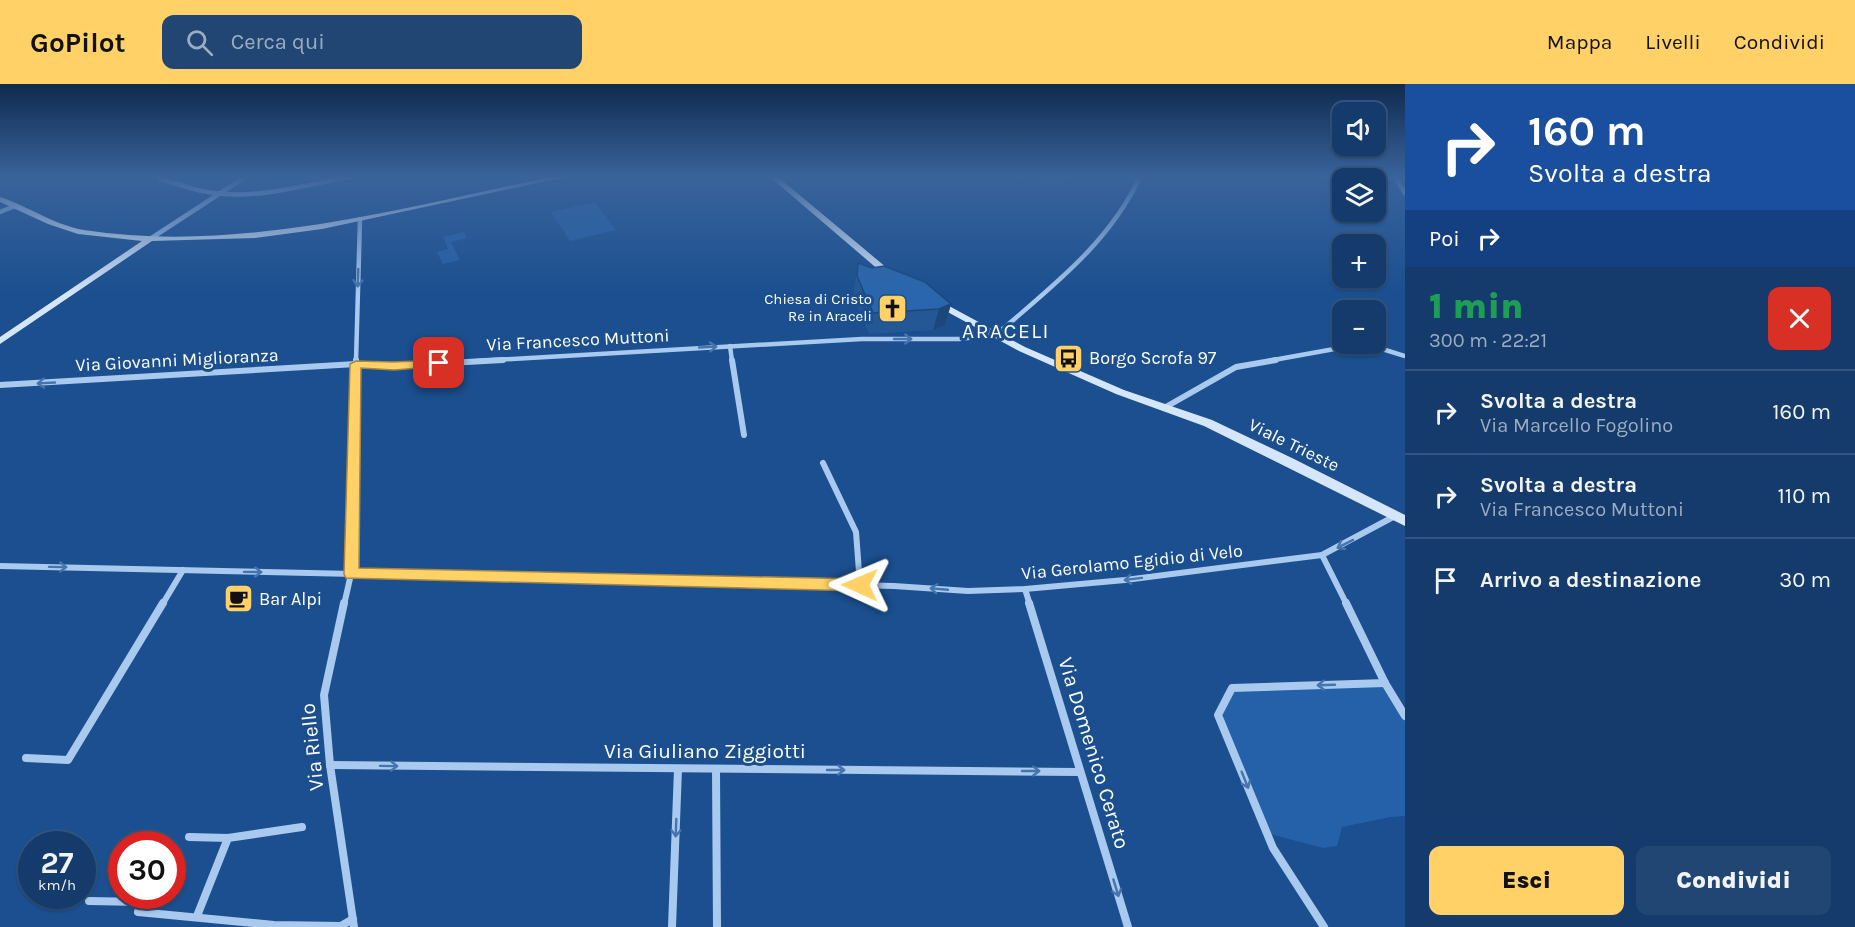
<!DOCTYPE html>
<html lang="it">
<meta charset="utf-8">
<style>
body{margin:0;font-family:Karla,sans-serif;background:#214673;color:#f1f3f6;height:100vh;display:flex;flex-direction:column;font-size:22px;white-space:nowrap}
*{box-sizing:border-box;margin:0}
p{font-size:20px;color:#9dadc1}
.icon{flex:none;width:33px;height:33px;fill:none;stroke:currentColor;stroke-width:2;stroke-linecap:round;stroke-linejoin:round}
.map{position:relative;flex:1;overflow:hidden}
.panel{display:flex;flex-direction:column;background:#143b6b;width:450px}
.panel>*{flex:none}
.hud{background:#1a4fa0;color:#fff;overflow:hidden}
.controls{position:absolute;left:1332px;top:18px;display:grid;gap:12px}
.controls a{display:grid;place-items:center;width:54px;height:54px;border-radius:12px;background:#143b6b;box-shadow:0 2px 4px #0004,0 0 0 2px #33557e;font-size:30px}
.speed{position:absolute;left:18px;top:747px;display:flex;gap:12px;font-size:30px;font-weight:700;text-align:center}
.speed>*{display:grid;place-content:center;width:78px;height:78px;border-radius:50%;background:#143b6b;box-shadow:0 2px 4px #0004,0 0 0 2px #33557e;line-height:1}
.speed small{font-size:15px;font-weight:400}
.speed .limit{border:9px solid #d22;background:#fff;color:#111}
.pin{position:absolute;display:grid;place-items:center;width:51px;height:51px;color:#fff;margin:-26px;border-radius:12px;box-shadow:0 3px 9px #0006}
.me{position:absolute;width:66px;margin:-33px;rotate:271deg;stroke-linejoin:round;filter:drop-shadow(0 0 4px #0008)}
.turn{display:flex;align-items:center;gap:21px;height:126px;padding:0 24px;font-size:27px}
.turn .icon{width:78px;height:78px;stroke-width:2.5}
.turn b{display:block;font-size:42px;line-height:51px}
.then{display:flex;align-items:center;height:57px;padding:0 24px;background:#0003;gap:12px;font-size:22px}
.round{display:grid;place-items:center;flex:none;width:63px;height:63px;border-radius:12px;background:#214673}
.headline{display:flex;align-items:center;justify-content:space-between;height:102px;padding:0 24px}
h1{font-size:36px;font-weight:800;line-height:45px;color:#1e9e55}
.primary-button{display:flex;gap:12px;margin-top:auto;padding:12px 24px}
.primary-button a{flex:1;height:69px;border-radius:12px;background:#ffd166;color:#111;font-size:24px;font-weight:800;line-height:69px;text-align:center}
.primary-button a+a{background:#214673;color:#f1f3f6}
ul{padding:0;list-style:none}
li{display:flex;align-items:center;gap:18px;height:84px;padding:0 24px;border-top:2px solid #33557e}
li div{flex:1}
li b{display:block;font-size:22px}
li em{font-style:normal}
header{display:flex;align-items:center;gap:36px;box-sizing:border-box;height:84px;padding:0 30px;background:#ffd166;color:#111}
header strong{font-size:28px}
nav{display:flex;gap:33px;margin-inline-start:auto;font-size:21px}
.search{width:420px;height:54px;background:#214673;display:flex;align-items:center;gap:15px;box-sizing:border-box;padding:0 21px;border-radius:12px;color:#9dadc1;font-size:22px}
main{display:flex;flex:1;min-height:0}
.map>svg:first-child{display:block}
.green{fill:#2461a8}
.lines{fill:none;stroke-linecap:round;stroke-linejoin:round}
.street-far2{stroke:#a9c9ee;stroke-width:4.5}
.street-far1{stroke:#a9c9ee;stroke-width:6}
.street{stroke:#a9c9ee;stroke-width:8}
.secondary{fill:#d6e6fa;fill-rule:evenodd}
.wall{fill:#245895}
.shaded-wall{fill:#1d4779}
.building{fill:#2a66ad;stroke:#1d4779;stroke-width:1.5}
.oneway{stroke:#4674ac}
.route{fill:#ffd166;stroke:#a68842;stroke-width:1.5}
.labels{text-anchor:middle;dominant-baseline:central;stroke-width:6;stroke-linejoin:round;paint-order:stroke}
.far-poi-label{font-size:15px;fill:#fff;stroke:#1b4f8f;text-anchor:end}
.street-label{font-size:18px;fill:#fff;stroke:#1b4f8f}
.poi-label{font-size:18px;fill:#fff;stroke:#1b4f8f;text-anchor:start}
.quarter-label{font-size:21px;letter-spacing:1.5px;fill:#fff;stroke:#1b4f8f}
.near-street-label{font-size:21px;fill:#fff;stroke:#1b4f8f}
</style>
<header>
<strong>GoPilot</strong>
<div class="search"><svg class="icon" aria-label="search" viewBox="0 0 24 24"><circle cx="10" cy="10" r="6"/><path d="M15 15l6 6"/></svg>Cerca qui</div>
<nav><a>Mappa</a><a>Livelli</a><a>Condividi</a></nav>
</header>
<main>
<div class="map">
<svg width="1405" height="843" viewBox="0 0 1405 843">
<rect width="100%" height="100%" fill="#1b4f8f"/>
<g class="green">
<polygon points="595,118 616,146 570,157 551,128"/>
<polygon points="464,148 467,154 451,158 460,176 443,180 437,168 448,165 443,153"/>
<polygon points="1385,599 1405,632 1405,732 1391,733 1342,743 1337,762 1323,764 1266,749 1218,631 1232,604"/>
</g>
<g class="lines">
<g class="street-far2">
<polyline points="1395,93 1405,109"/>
<path d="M160,95C178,100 196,107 214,109C259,115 305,101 349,93"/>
<polyline points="0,128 15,122"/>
<polyline points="150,155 245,93"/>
<polyline points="730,262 732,277"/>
<polyline points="356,277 360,135"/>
<path d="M477,277L862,255H960L991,251L1004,244C1056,199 1110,157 1140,93"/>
<polyline points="1268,277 1351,262 1379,264 1405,272"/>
</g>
<g class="street-far1">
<polyline points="732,276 744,351"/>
<polyline points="0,301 356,280 394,282 503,276"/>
<polyline points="1164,324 1236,283 1276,276"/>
<polyline points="823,379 856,448 860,501"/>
<polyline points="1322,471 1347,521"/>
<polyline points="0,482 894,502 968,507 1025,505 1125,496 1322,471 1395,432"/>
<polyline points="1025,505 1030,521"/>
<polyline points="162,521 183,486"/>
<polyline points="344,521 351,490 356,276"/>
</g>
<g class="street">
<polyline points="344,519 324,611 330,681 354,843"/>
<polyline points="1029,519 1128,843"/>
<polyline points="1346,519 1385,599 1405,632"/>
<polyline points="26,674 68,676 163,519"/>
<polyline points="330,681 1080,688"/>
<polyline points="716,685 717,843"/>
<polyline points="189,753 228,754 302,743"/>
<polyline points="89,817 142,818 138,828 274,841 341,842 353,835"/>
<polyline points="197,832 228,754"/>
<polyline points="672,843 678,685"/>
<polyline points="1324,843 1273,764 1218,631 1232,604 1385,599"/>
</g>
<g class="secondary">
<path d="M551,93H565L322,145L255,154L152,157L0,260V253L142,157L78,150L48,140L0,118V113C28,122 54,141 84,146C238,170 401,124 551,93Z"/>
<polygon points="770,93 778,93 893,189 893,193 887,193"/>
<polygon points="936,215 1025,263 1124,306 1212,336 1294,375 1405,431 1405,442 1204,342 1116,310 1019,267 933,220 933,216"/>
</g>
</g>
<g class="wall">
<polygon points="1040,93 1072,93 1063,104 1037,102"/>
<polygon points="858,179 872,184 951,220 945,241 933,246 869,250 853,212"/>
</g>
<g class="shaded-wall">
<polygon points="1067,93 1072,93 1063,104"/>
<polygon points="951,220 945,241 933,246 939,225"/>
</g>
<polygon class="building" points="858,179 872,184 884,182 925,198 951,220 939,225 873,229 857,192"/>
<defs><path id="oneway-shaft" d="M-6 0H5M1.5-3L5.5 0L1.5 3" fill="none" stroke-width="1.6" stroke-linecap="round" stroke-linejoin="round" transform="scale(1.5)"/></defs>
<g class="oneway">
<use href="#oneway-shaft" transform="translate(358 194) rotate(92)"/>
<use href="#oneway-shaft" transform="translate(903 255)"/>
<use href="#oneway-shaft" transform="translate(708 263) rotate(-3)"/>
<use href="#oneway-shaft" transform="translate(46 299) rotate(177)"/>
<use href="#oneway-shaft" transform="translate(1345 460) rotate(153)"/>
<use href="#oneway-shaft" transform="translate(58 483) rotate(1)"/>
<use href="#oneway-shaft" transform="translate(253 488) rotate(1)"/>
<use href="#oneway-shaft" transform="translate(1133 495) rotate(173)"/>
<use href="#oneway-shaft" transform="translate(939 505) rotate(-175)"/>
<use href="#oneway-shaft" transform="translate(1326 601) rotate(178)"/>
<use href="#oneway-shaft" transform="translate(389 682) rotate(1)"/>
<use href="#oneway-shaft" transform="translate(836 686)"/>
<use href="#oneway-shaft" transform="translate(1031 687)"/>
<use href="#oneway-shaft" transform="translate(1245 696) rotate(68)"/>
<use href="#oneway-shaft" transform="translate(676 744) rotate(92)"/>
<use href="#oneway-shaft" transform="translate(1116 804) rotate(73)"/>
</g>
<linearGradient id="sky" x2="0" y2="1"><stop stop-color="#0f2b4f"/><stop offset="0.44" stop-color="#39639b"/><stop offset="1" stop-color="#39639b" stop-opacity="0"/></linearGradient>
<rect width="1405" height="211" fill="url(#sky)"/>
<polygon class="route" points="439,276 444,279 443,282 394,286 361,284 359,484 860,495 865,497 867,501 865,505 860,507 346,494 344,490 350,280 356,277 394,278"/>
<defs>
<symbol id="church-square" viewBox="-11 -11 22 22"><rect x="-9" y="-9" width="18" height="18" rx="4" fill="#ffd166" stroke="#1b4f8f"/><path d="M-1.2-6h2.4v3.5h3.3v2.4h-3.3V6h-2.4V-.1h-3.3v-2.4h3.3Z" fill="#111"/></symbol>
<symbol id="bus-square" viewBox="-11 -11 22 22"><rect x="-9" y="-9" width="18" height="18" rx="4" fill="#ffd166" stroke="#1b4f8f"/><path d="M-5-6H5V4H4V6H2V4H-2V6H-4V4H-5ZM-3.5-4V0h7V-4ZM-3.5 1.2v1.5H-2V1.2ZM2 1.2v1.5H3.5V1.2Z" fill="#111"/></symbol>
<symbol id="cafe-square" viewBox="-11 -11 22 22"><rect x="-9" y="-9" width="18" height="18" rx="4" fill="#ffd166" stroke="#1b4f8f"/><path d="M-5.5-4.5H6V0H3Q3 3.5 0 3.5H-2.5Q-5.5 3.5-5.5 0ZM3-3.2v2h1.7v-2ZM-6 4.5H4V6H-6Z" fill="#111"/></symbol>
</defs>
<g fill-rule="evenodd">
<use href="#church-square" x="876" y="208" width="33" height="33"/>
<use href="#bus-square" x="1052" y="258" width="33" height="33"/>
<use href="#cafe-square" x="222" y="498" width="33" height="33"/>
</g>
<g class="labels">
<g class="far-poi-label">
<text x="872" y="215">Chiesa di Cristo<tspan x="872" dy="17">Re in Araceli</tspan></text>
</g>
<g class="street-label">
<text transform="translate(578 256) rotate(-3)">Via Francesco Muttoni</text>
<text transform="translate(177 276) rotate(-3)">Via Giovanni Miglioranza</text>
<text transform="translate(1294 361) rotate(26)">Viale Trieste</text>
<text transform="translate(1132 478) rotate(-6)">Via Gerolamo Egidio di Velo</text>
</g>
<g class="poi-label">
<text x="1089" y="274">Borgo Scrofa 97</text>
<text x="259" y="515">Bar Alpi</text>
</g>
<g class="quarter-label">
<text x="1006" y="247">ARACELI</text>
</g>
<g class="near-street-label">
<text transform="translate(312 663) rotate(-96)">Via Riello</text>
<text x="705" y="667">Via Giuliano Ziggiotti</text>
<text transform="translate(1094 669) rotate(73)">Via Domenico Cerato</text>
</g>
</g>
</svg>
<div class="controls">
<a><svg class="icon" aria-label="sound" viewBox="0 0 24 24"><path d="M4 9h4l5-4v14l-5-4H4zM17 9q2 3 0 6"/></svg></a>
<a><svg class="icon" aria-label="layers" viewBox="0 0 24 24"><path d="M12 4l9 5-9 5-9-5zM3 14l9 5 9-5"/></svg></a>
<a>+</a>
<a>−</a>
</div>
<div class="speed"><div>27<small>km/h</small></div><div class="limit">30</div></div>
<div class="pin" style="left:439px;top:279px;background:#d93025"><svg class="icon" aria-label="arrive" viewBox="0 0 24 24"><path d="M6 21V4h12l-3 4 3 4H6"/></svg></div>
<svg class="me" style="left:860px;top:501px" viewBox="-20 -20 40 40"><path d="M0-17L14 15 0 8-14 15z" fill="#ffd166" stroke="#fff" stroke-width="4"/></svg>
</div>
<section class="panel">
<div class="hud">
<div class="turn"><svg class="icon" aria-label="right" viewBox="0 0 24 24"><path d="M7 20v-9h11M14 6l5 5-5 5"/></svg><div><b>160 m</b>Svolta a destra</div></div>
<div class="then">Poi<svg class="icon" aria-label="right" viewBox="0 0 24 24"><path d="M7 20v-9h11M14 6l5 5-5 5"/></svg></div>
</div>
<div class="headline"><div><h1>1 min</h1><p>300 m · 22:21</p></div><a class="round" style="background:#d93025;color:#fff"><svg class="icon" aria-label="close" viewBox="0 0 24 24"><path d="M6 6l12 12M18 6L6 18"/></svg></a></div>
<ul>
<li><svg class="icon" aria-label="right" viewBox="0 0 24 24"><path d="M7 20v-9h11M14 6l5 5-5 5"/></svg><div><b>Svolta a destra</b><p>Via Marcello Fogolino</p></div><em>160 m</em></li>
<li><svg class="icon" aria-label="right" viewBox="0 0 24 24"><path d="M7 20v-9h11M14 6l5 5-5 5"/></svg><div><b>Svolta a destra</b><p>Via Francesco Muttoni</p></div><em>110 m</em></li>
<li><svg class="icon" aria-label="arrive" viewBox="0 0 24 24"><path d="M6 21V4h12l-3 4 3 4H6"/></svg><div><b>Arrivo a destinazione</b></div><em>30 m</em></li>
</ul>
<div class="primary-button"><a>Esci</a><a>Condividi</a></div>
</section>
</main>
